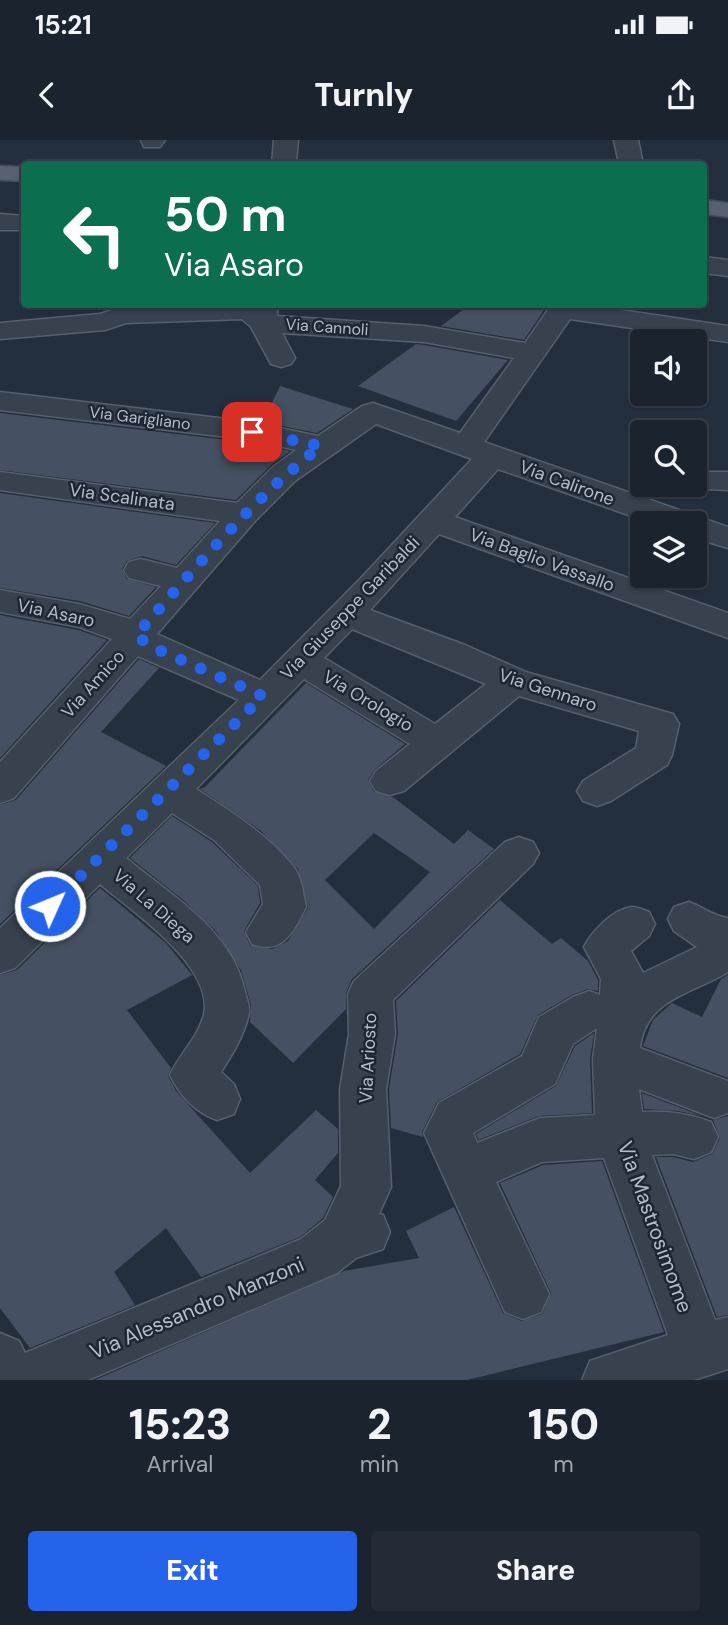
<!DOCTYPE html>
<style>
body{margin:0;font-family:"DM Sans",sans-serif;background:#242b36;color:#f1f3f6;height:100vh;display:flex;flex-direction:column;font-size:26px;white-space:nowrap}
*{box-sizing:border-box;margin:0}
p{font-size:23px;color:#a0a4aa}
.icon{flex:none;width:38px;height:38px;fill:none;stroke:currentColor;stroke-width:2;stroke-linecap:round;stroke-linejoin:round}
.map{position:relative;height:1240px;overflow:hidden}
.details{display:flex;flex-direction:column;background:#1b232e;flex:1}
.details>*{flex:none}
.guide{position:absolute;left:21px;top:21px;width:686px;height:147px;border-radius:7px;box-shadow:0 2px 5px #0004,0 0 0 2px #39404a;background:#0b6e4f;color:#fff;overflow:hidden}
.fabs{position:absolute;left:630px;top:189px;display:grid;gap:14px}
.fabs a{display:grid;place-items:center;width:77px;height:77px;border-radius:7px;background:#1b232e;box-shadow:0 2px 5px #0004,0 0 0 2px #39404a;font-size:35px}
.pin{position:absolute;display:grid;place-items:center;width:60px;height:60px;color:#fff;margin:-30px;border-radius:14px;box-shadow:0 4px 10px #0006}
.me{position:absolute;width:77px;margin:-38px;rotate:46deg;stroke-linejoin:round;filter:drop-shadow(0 0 5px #0008)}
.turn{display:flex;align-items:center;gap:24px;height:147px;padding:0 28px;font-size:32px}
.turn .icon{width:91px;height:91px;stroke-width:2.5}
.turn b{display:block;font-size:49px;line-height:60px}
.eta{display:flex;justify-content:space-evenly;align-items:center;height:119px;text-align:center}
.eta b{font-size:42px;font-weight:800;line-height:49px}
.button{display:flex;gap:14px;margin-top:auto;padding:14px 28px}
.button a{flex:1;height:80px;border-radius:7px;background:#2563eb;color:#fff;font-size:28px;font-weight:800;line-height:80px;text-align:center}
.button a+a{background:#242b36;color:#f1f3f6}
.status{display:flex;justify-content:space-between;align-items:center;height:49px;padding:0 35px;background:#1b232e;direction:ltr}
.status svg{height:19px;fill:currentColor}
header{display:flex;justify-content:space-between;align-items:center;height:91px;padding:0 28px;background:#1b232e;font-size:32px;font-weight:800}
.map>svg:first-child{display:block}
.building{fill:#455162;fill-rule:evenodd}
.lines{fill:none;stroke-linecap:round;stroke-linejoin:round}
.minor-casing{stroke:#565f6c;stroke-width:3}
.major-casing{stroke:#414a57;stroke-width:3}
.minor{fill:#38414e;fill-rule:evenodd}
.major{fill:#56606e;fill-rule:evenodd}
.route{stroke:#2563eb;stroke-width:12;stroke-dasharray:0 21.6}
.labels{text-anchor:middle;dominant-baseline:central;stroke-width:5;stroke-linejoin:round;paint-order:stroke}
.far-street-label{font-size:16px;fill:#b4bcc9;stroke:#1d2633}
.street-label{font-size:18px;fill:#b4bcc9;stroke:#1d2633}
.near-street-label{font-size:21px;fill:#b4bcc9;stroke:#1d2633}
</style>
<div class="status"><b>15:21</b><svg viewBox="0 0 49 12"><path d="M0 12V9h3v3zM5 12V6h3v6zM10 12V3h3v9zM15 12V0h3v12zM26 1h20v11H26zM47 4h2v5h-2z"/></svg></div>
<header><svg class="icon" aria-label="back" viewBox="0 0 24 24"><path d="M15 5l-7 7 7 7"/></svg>Turnly<svg class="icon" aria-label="share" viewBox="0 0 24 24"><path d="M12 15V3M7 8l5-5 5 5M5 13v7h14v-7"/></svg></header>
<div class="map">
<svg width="728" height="1240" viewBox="0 0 728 1240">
<rect width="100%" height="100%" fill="#242f3e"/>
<g class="building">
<polygon points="471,164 548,164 524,200 441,186"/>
<polygon points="416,204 424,205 508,220 456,281 358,246"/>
<polygon points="280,246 353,269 317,293 263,282"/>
<polygon points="0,273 252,303 290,311 271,325 236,360 0,330"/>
<polygon points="0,353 215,383 176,425 142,416 127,421 122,429 127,439 156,447 129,476 80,461 0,448"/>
<polygon points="0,475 78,490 107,500 0,618"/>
<polygon points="139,519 159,528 101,592 166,626 0,784 0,665 16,660"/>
<path d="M306,543L405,604L374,630L368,640L374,652L393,657L454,704L468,690L494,709L352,839L346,853V869L293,923L250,882L251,865L241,830L216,791L182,759L130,718L172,676L212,702L258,746L260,763L244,791L250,805L272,809L288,801L308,768L298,729L261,691L200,649L205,647ZM374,693L430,732L374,789L325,740Z"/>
<polygon points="100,748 166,803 192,835 127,870 171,928 168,936 176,951 250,1033 316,970 338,989 338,1013 315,1040 333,1057 323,1078 300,1097 201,1137 166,1088 114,1132 135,1165 30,1208 0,1168 0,835 17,830"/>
<polygon points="500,760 552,804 561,798 588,821 598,840 598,851 588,849 572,855 538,875 520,914 437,962 422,992 423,997 391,988 389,949 398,894 396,861"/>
<polygon points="728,835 728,938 643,906 653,880 672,863 702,877 721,839"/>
<polygon points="594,893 590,919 592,973 539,976 478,1000 476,994 556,946 575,906"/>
<polygon points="642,953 702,976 678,971 644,969"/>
<polygon points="728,976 728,1175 717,1177 656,1017 673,1017 693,1022 712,1014 720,998 713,980"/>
<polygon points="602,1021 664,1192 467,1240 95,1240 344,1131 419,1118 406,1091 454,1067 503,1173 522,1181 542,1174 551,1153 500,1043 543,1025"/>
</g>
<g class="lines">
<defs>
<g id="minor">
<polygon points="141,0 165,0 160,7 144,7"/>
<polygon points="274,0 298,0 296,24 272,24"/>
<polygon points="614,0 638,0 643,24 619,24"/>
<polygon points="0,74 24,76 24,90 0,90"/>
<polygon points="704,117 728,120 728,136 704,133"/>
<path d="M193,164H278L277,176L424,186L525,203L552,164H581L728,186V202L570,179L484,302L728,387V408L695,398V383H651L498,329L455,377L728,473V498L439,394L370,470L465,505L526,532L673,574L679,584L672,615L667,625L611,661L597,666L583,661L577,651L583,641L636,608L639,591L519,556L404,651L390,655L376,651L370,641L376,631L410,604L304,539L196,649C230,671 267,694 293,726C302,737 303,754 306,767C293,792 283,815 252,804L246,792L263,764L260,745L214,700L172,673L126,718C172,756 233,791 245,852C247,859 250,867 249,873C245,894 232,915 221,932L234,944L240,959L234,974L217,980C195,972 180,956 170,935C179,915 199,896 204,874C214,826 132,771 100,744L15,828L0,833V788L239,560L138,516L14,658L0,663V622L112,499L79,487L0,472V450L79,464L130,479L161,446L129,438L124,430L129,422L141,419L177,428L220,381L0,350V332L237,363L273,327L296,310L252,300L0,270V252L252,282L318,296L362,266L373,263L460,293L514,218L424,202L282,193L295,218L291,224L281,227L271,224L251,187L242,179L126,183L105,190L0,199V183L100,174L122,167ZM376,284L472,319L362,437L260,540L157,494L255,381L295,341ZM352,489L486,544L435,584L324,518Z"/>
<polygon points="695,332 728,332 728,350 684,348 682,345 695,345"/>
<polygon points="519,697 533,702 539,713 533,724 393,860 395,894 386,949 391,1047 379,1074 383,1075 390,1092 383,1109 356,1118 337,1133 88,1240 0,1240 0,1193 19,1201 25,1213 301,1099 325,1080 341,1046 340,949 349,894 348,854 354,841 505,702"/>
<path d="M689,762C703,767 713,776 728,778V832C692,854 645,859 640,908L728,941V973L714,978L639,949L642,972C668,971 687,973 711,982L718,997L711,1012L694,1019L673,1014L652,1015L715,1180L728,1177V1229L694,1240H582L590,1221L668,1195L604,1018L542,1022L496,1042L549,1154L541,1172L523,1179L505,1172L424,993L439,963L522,916L539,877L573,857L589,851L600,855L601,839L584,807C592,791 613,769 632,767C637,767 644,770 649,772L655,784L649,796L631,811L643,833L697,807L674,791L668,779L674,767ZM597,888L593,919L595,975L540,978L477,1003L473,993L555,944L573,904Z"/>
</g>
<g id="major">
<polygon points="0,26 24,27 24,41 0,40"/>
<polygon points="704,60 728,63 728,77 704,74"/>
</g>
</defs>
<use href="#minor" class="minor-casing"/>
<use href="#major" class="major-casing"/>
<use href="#minor" class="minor"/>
<use href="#major" class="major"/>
</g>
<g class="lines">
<path class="route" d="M50,766L263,556L150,506L136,495C195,429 251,360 321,306L252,292"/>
</g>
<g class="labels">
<g class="far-street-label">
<text transform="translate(327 187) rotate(4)">Via Cannoli</text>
<text transform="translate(140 278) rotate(7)">Via Garigliano</text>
</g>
<g class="street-label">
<text transform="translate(567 343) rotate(20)">Via Calirone</text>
<text transform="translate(122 357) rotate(8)">Via Scalinata</text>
<text transform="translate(542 420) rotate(20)">Via Baglio Vassallo</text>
<text transform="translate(350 468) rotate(-46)">Via Giuseppe Garibaldi</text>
<text transform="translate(56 473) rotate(12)">Via Asaro</text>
<text transform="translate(93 544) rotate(-48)">Via Amico</text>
<text transform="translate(548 550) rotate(18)">Via Gennaro</text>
<text transform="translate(368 561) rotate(31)">Via Orologio</text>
<text transform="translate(154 766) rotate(41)">Via La Diega</text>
<text transform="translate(368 918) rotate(-87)">Via Ariosto</text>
</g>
<g class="near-street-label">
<text transform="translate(655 1087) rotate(70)">Via Mastrosimome</text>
<text transform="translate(197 1168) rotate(-23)">Via Alessandro Manzoni</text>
</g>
</g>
</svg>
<div class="fabs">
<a><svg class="icon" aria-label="sound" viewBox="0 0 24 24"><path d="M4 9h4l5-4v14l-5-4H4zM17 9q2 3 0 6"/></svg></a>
<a><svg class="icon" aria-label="search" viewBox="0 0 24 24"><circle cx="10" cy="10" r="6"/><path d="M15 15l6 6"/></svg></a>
<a><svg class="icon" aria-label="layers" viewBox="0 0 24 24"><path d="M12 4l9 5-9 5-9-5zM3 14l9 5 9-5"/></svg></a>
</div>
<div class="pin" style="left:252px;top:292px;background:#d93025"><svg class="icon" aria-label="arrive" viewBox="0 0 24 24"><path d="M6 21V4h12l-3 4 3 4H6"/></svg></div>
<svg class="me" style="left:50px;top:766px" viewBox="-20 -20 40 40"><circle r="17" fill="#2563eb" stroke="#fff" stroke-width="3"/><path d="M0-11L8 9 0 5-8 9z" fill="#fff"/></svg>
<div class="guide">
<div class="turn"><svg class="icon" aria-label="left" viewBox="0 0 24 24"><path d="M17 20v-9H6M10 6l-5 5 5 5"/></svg><div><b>50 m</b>Via Asaro</div></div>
</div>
</div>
<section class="details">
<div class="eta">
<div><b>15:23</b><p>Arrival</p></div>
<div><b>2</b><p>min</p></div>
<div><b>150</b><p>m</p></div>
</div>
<div class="button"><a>Exit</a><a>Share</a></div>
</section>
